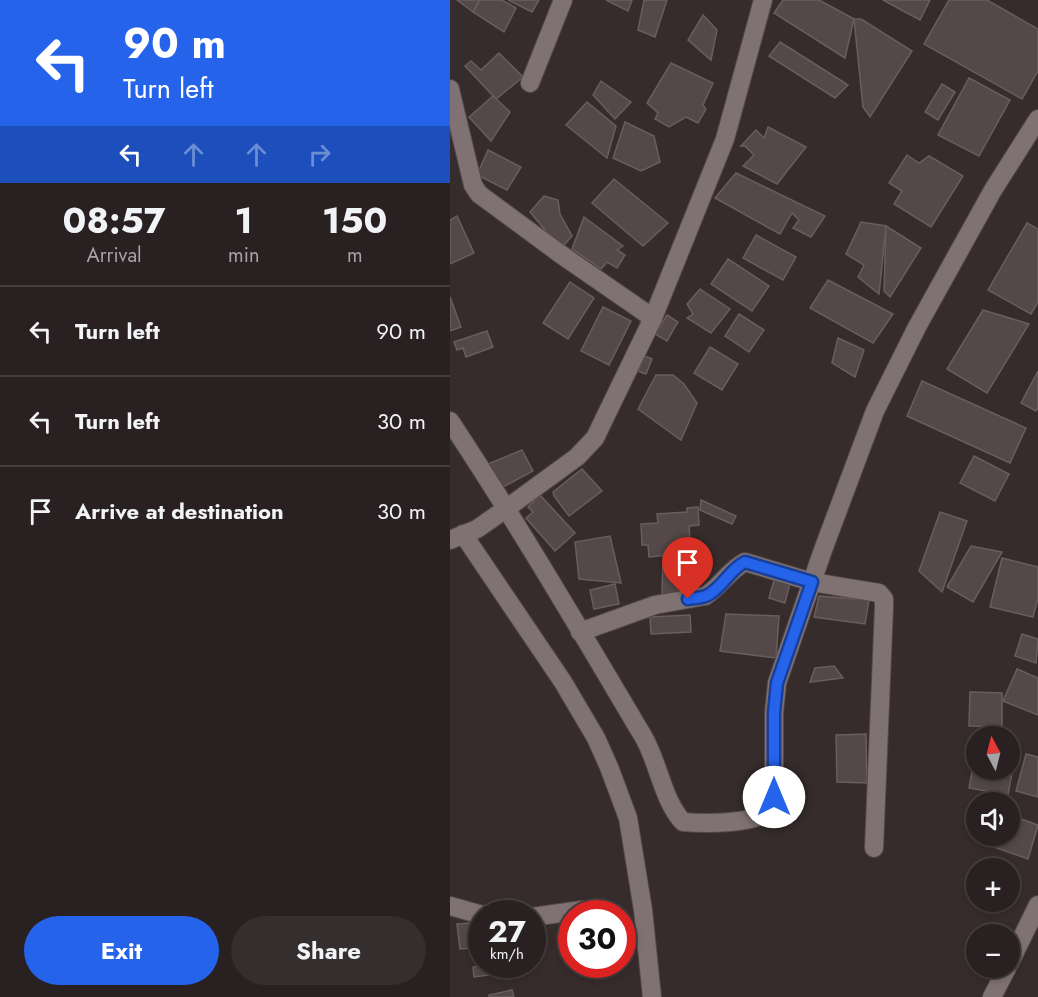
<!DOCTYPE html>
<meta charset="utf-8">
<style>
body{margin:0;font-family:Jost,sans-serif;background:#352e2e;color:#f1f3f6;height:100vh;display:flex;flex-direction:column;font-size:22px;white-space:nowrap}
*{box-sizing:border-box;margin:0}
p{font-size:20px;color:#a5a3a5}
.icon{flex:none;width:33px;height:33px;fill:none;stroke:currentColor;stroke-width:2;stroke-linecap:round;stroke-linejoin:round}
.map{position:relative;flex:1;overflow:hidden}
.panel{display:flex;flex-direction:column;background:#292121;width:450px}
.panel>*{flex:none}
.guide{background:#2563eb;color:#fff;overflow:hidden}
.needle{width:39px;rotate:353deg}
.tools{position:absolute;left:516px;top:726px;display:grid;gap:12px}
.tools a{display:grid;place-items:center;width:54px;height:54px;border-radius:50%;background:#292121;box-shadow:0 3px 9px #0003,0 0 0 2px #453e3f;font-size:30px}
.speed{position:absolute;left:18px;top:900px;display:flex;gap:12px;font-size:30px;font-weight:700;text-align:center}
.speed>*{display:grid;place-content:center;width:78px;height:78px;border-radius:50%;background:#292121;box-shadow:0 3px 9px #0003,0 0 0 2px #453e3f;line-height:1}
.speed small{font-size:15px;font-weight:400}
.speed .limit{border:9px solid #d22;background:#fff;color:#111}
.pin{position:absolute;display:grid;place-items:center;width:51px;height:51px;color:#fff;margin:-62px -26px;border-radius:50% 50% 50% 0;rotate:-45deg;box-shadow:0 0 6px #0007}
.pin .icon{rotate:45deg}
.me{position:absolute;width:66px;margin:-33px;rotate:0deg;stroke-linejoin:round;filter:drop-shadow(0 0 4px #0008)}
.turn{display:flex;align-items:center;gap:21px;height:126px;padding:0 24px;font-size:27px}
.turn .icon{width:78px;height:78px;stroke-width:2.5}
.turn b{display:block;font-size:42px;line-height:51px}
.lanes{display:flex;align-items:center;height:57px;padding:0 24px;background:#0003;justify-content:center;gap:30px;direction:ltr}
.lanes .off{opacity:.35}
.eta{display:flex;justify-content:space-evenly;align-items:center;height:102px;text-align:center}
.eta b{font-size:36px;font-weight:700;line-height:42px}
.button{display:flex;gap:12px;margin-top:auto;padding:12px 24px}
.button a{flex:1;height:69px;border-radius:36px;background:#2563eb;color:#fff;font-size:24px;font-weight:700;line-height:69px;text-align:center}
.button a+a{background:#352e2e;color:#f1f3f6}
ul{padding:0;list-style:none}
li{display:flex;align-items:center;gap:18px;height:90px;padding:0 24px;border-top:2px solid #453e3f}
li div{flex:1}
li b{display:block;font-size:22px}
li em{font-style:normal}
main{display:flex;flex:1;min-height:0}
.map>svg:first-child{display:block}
.building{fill:#544848;stroke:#6a5d5d;stroke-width:1.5}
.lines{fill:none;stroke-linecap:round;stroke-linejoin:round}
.street-casing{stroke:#524949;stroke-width:20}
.street{stroke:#807273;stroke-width:18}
.route-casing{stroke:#184099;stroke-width:15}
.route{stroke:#2563eb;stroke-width:10}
</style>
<main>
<section class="panel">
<div class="guide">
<div class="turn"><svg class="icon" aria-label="left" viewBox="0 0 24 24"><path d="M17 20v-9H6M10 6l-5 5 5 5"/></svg><div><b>90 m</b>Turn left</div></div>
<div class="lanes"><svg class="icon" aria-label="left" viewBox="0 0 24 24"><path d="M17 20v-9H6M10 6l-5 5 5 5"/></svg><svg class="icon off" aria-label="ahead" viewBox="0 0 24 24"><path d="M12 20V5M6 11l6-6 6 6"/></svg><svg class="icon off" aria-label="ahead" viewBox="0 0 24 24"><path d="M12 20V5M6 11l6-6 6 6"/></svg><svg class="icon off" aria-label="right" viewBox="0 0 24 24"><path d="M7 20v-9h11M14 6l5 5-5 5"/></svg></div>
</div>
<div class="eta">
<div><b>08:57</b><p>Arrival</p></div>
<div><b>1</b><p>min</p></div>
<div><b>150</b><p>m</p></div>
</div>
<ul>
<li><svg class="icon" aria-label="left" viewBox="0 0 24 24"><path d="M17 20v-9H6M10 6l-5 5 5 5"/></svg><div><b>Turn left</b></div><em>90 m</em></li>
<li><svg class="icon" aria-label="left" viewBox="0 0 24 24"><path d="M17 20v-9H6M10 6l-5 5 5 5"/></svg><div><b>Turn left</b></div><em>30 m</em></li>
<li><svg class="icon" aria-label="arrive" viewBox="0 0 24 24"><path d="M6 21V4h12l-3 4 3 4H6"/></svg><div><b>Arrive at destination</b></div><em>30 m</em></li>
</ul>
<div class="button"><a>Exit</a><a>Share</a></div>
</section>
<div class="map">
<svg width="588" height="997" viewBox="0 0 588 997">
<rect width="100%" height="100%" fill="#372c2c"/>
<g class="building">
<polygon points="7,0 30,0 23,12"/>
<polygon points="30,0 52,0 66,8 54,32 23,12"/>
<polygon points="58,0 89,0 82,12"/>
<polygon points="156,0 182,0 178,11"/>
<polygon points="194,0 217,0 205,37 188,30"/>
<polygon points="333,0 369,0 404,19 395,58 324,13"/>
<polygon points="433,0 480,0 470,20"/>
<polygon points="499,0 537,0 588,29 588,71 572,99 474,44"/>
<polygon points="253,15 267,30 261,60 238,40"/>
<polygon points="404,19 411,19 462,51 420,117 413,107"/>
<polygon points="330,42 398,85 385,98 319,56"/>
<polygon points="49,53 73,77 46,99 15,66 21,61 31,70"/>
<polygon points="221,63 263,83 253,105 256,109 248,123 236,117 219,127 205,119 208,113 197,103"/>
<polygon points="519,78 560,100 529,156 488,135"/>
<polygon points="151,81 181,102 165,119 143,95"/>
<polygon points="492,84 505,92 488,120 475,112"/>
<polygon points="43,96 60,112 41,141 19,117"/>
<polygon points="137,102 166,126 157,158 116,125"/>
<polygon points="175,122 204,136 210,162 191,171 163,158"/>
<polygon points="318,127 356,147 327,184 293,166 304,155 295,146 291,146 306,130 314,138"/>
<polygon points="38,150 71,167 57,190 27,175"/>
<polygon points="457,155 469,163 479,156 513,176 481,227 444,204 452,191 439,183"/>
<polygon points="286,173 375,216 361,237 343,228 349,220 342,213 330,234 265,198"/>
<polygon points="164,179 218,223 193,246 142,203"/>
<polygon points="94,196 108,200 110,214 122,236 109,251 95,230 80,212"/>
<polygon points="7,216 24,253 0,264 0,220"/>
<polygon points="134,217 173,246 167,250 175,255 167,268 157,262 151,269 122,249"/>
<polygon points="411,222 436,226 429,294 408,277 414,265 396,254"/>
<polygon points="577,223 588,229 588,302 581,314 538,290"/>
<polygon points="436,226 471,248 440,297 434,291"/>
<polygon points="306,235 346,257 333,280 293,258"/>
<polygon points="278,259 319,286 302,311 261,284"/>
<polygon points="378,280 443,314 423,343 360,308"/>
<polygon points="120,282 144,298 118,339 93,323"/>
<polygon points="250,289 280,309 261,333 237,318 243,314 237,304"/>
<polygon points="0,297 11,327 0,331"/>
<polygon points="153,307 181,321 159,365 131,351"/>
<polygon points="533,310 579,324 537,393 497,369"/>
<polygon points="289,314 314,330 299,352 275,336"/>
<polygon points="217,315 228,322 217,341 205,334"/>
<polygon points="37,331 43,347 16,357 13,348 7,350 4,342"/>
<polygon points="388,338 414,350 405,377 382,363"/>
<polygon points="260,347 288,364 272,390 244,373"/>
<polygon points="195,356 202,359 196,374 188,371"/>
<polygon points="588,371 588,408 586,411 571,403"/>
<polygon points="206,375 223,375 234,384 247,403 231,440 188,409"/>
<polygon points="472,381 576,428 560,463 457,416"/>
<polygon points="72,450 83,471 51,488 38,464"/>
<polygon points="524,456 559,474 545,501 510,483"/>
<polygon points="132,469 152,491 119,516 104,496 103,492"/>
<polygon points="90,495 125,533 105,551 76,518 83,512 78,507"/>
<polygon points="251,500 286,516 282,524 250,510"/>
<polygon points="248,507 249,525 239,526 241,553 199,557 198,545 192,545 191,524 208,523 207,514 237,512 237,508"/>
<polygon points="490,512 517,521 492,592 469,571"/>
<polygon points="160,536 171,583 129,579 125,542"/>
<polygon points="521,546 552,552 523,602 497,587"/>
<polygon points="213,554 238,554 237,596 212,595"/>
<polygon points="552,558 588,567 588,598 583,617 540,607"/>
<polygon points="325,577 340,583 335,603 319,598"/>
<polygon points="165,584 169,604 144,609 140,590"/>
<polygon points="369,596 419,600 415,624 364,617"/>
<polygon points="276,614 329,616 326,658 270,651"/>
<polygon points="240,615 241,632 201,634 200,617"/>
<polygon points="572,634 588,639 586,663 565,656"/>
<polygon points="384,666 393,678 360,682 365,668"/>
<polygon points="567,669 588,678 588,715 553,701"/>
<polygon points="520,692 552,693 552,727 519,726"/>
<polygon points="416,734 417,783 387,782 386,735"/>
<polygon points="576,754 588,757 588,797 566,791"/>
<polygon points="525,755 526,755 526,770 560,770 560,761 564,762 558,795 519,788"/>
<polygon points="560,815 588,825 578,859 544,847 548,836 560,836"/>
<polygon points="20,923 23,948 10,949 7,924"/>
<polygon points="40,964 60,964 61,972 24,977 23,967"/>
<polygon points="62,990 64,997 39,997 39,995"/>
</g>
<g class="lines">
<defs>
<g id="street">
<polyline points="80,83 113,0"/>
<polyline points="0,89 23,185 29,194 109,253 203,318"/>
<path d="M0,421C68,524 130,630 193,736C209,763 212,799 233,822C257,824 298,824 319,812L324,797V713L327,683L373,550L425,411L467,327L543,190L588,119"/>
<polyline points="13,534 113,682 146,738 159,767 178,818 193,910 202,997"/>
<polyline points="0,540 27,529 57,508 127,457 145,438 203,318 275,139 313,0"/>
<path d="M130,632L205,605L255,596C270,587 279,570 295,562L362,582L429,593L434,599V607L424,848"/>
<polyline points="0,906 32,915"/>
<polyline points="82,917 132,910"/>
<polyline points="560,962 588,905"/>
<polyline points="542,997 557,968"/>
</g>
</defs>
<use href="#street" class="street-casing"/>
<use href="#street" class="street"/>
</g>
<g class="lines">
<defs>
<path id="route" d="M238,599C245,598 252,598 258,595C273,587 280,569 295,562L362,582L327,683L324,713V797"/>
</defs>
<use href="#route" class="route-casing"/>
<use href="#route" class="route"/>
</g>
</svg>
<div class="tools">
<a><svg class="needle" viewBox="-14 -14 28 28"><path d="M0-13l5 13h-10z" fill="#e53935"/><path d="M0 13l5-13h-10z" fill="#a5a3a5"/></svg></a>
<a><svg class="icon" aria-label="sound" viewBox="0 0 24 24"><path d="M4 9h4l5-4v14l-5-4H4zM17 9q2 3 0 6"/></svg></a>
<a>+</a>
<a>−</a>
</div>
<div class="speed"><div>27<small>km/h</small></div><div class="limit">30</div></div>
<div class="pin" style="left:238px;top:599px;background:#d93025"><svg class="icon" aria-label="arrive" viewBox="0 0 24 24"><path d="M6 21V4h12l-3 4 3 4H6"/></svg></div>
<svg class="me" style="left:324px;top:797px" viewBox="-20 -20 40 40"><circle r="19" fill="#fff"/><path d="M0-13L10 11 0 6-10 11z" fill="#2563eb"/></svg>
</div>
</main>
